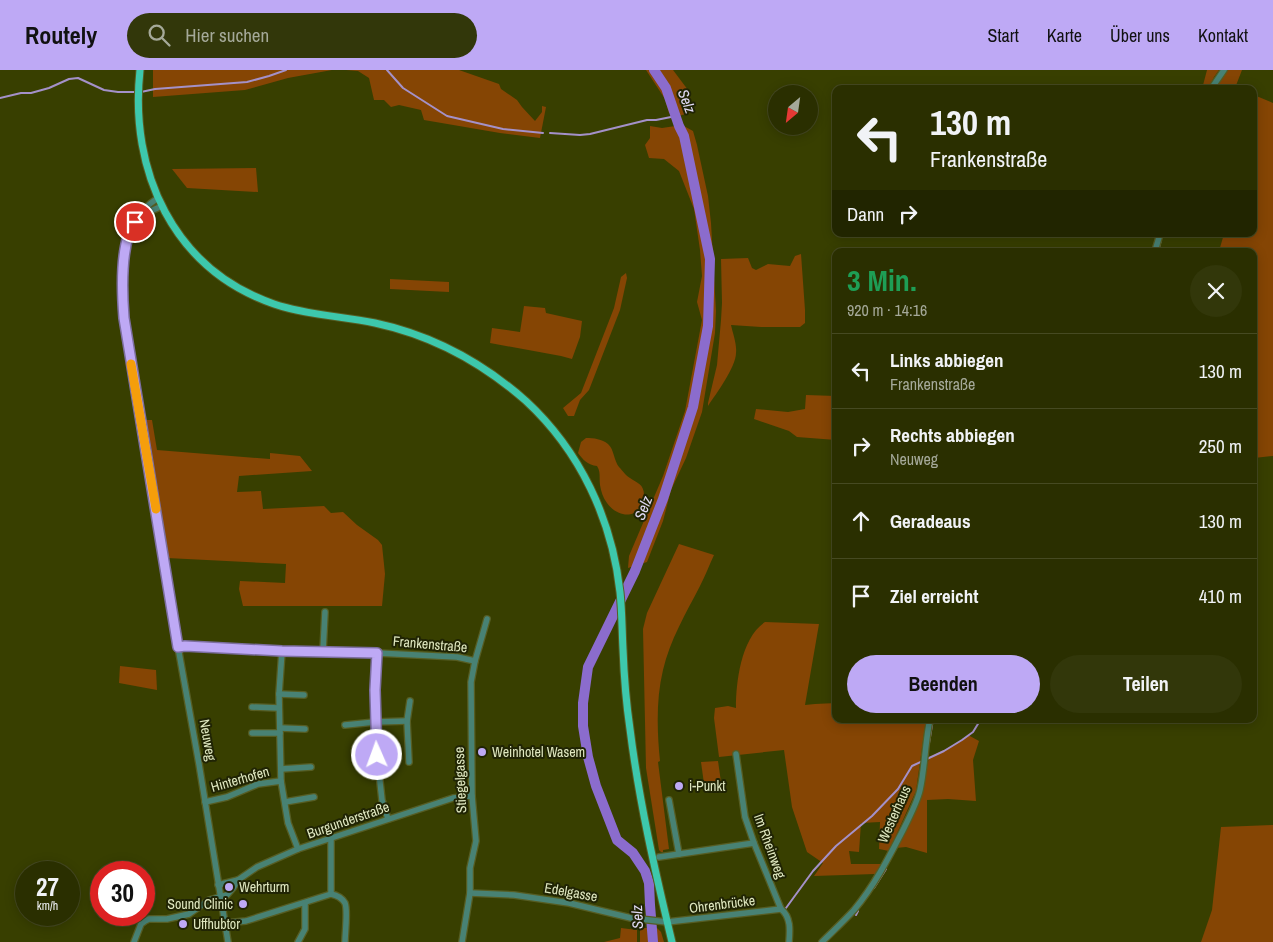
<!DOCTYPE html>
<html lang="de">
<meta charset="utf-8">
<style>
body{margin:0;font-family:"Archivo Narrow",sans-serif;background:#32370a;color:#f1f3f6;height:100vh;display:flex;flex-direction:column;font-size:19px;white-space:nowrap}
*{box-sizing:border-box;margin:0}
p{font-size:16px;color:#a5a999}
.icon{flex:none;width:28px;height:28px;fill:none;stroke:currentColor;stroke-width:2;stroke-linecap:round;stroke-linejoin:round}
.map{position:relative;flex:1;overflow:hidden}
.side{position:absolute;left:832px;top:178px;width:425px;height:475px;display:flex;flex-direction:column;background:#2a2f00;border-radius:10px;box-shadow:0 2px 12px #0003,0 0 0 1px #464a22}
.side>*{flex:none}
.guide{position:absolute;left:832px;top:15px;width:425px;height:152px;border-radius:10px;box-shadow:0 2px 12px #0003,0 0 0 1px #464a22;background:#2a2f00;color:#f1f3f6;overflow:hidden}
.needle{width:32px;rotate:209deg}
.controls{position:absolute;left:768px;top:15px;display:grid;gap:10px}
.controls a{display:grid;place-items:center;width:50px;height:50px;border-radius:50%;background:#2a2f00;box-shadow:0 2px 12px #0003,0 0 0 1px #464a22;font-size:25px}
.speed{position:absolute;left:15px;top:791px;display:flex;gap:10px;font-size:25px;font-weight:700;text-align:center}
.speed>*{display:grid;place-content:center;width:65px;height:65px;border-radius:50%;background:#2a2f00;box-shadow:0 2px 12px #0003,0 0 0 1px #464a22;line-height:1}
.speed small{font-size:12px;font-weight:400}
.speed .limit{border:8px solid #d22;background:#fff;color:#111}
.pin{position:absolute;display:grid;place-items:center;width:42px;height:42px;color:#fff;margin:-21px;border:2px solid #fff;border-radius:50%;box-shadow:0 1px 5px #0007}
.me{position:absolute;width:55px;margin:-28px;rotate:358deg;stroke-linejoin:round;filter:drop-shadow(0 0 4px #0008)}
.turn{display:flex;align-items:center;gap:18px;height:105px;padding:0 15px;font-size:22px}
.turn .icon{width:65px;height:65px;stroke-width:2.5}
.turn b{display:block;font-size:35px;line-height:42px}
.then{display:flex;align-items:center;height:48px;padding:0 15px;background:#0003;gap:10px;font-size:19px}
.round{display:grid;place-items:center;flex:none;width:52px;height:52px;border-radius:26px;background:#32370a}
.head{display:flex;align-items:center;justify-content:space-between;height:85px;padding:0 15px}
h1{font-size:30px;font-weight:700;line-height:38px;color:#1e9e55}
.action{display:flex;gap:10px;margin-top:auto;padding:10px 15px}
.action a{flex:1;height:58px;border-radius:30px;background:#bea9f5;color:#111;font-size:20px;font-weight:700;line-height:58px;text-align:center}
.action a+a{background:#32370a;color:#f1f3f6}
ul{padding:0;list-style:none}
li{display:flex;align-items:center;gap:15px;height:75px;padding:0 15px;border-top:1px solid #464a22}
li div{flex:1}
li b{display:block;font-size:19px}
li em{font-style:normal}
header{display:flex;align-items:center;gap:30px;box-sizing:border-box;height:70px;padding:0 25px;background:#bea9f5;color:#111}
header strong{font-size:24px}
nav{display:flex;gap:28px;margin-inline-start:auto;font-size:18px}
.search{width:350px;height:45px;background:#32370a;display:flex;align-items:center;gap:12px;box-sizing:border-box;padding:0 18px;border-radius:28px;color:#a5a999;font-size:19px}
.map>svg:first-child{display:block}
.green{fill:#854504}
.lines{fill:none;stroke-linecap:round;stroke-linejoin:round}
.stream{stroke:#a491c9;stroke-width:2}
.river{stroke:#8b6ccd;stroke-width:10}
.minor-casing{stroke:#565d23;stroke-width:8}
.major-casing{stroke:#565d23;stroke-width:9}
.minor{stroke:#488274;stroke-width:5.5}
.major{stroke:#3dc8ac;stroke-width:7}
.route-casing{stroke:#7c6e9f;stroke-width:12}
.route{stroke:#bea9f5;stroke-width:9}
.slow{stroke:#f59e0b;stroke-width:9}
.poi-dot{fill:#bea9f5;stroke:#202404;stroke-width:2}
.labels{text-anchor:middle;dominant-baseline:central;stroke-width:4;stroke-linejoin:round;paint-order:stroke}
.street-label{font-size:14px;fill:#e0e8c1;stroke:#202404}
.poi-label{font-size:14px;fill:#e0e8c1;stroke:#202404;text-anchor:start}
.water-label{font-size:15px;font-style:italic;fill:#e0daf4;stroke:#202404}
</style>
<header>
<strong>Routely</strong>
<div class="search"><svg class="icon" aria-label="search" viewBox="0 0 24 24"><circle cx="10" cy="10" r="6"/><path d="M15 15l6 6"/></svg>Hier suchen</div>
<nav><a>Start</a><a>Karte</a><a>Über uns</a><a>Kontakt</a></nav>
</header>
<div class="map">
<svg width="1273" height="872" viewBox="0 0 1273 872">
<rect width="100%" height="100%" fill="#383f00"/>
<g class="green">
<polygon points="153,0 332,0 288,8 245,20 153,27"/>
<polygon points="346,0 459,0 499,14 501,19 517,30 522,37 535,51 542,42 542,36 546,37 540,68 500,63 424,50 421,40 399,35 391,37 384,30 374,30 369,8 358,1"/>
<polygon points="646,0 673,0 688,20 694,42 678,46 669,43 665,29"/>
<polygon points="1207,0 1219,0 1214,7 1208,19 1202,19"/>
<polygon points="1227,0 1242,0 1235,18 1237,19 1212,19"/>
<polygon points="1254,25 1273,33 1273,386 1254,388 1254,181 1219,181 1224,164 1254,164"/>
<polygon points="682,55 693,61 697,75 708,126 711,153 716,241 715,263 702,342 686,388 671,420 663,451 647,492 628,498 629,486 663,406 685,341 702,250 697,232 702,206 700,180 694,139 679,101 664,89 649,88 645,75 650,68 650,56 662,58"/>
<polygon points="256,98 258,122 187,118 172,99"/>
<path d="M801,184L805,240V253L800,257H761L731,255C733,264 737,274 736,283C736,297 716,324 708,336V333L717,295L721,250L722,233L721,189L748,188L752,198L756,200L768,194L790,196L795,186Z"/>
<polygon points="626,203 627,208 620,240 589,320 580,330 574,346 568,346 563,338 581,323 614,238 621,207"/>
<polygon points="390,209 449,212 449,222 390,219"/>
<polygon points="524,236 545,238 546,243 582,251 580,267 572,289 561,286 490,273 492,258 520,262"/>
<polygon points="806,325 836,326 836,370 797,367 789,361 754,349 756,339 788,342 805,339"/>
<polygon points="145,350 152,350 157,380 270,389 270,383 300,386 312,401 239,406 237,422 261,421 263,439 324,436 331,443 343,442 357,455 378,470 382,475 385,504 382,536 243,536 239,519 240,511 285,513 286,494 167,488"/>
<path d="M586,368C594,368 602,369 608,374C614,379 614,391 619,397C623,401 626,406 630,408C637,413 644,414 644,425C644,427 643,430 643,432C636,451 616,446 607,433C603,428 601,421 600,415C599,408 601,402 597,396C588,395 583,390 578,383L581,372Z"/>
<path d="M679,474L714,485C709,496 705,506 700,516C686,543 670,570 663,600C656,629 657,661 660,691L658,692L669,779L663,780V782H661L659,780L646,698L643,559L647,543Z"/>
<path d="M765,552L819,554L805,635L815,634L836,633V649H926L916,721L889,781L879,779L880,752L861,753L859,782L849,781L851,794H881L875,804L814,806L823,793L807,782L792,737L784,680L719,687L714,648L715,638L728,636L736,638C736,612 741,568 765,552Z"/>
<polygon points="120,596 156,600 157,620 119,613"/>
<polygon points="968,665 979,671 973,690 976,731 948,729 927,730 927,783 906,777 896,778 921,726 929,687 955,675"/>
<polygon points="718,691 722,719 705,721 701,692"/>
<polygon points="1273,755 1273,872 1201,872 1212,840 1221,757"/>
<polygon points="621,858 637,860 637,872 604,872 620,868"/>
<polygon points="640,858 657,858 661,862 664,872 640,872"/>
</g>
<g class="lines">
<g class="stream">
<polyline points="387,0 403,18 447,46 503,59 543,63"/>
<polyline points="141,22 155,19 247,12 269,6 286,0"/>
<polyline points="0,28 21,23 31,23 49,18 69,9 78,8 104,20 118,22 136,22"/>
<polyline points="550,63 580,65 590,64 647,50 656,50 676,46"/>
<polyline points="1158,181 1161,170"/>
<polyline points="929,673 933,649"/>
<polyline points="874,818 886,799"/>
<polyline points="786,838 813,801 836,776 872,746 898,719 912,696 944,681 962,670 973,662 981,649"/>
<polyline points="856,845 858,841"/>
</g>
<polyline class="river" points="653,872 650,835 649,813 645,801 633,783 617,770 596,716 588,687 583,656 583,633 588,597 635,501 663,429 693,337 708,256 710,189 684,66 679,56 666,18 654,0"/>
<defs>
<g id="minor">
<polyline points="1211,19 1224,0"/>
<path d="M158,128C149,134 141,140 136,149C116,182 123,246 129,282L178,577L199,694L228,872"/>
<polyline points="138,148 146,143 162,136"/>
<polyline points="1155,181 1160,164"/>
<polyline points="178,577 188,576 282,581 377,583 457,587 475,591"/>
<polyline points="282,581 279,624 281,711 288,753 298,779"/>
<polyline points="323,581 325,542"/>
<polyline points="377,583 375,620 377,685 382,730 388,749"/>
<polyline points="279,624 304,625"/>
<polyline points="252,637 279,638"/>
<polyline points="345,655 375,652 407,651"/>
<polyline points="280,658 305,659"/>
<polyline points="252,663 280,663"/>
<path d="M736,684L745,747L754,773L781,839C791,847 790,860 789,872"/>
<polyline points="409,692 407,651 410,631"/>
<polyline points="281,699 311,697"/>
<polyline points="669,730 679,784"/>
<polyline points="205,732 227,727 258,714 281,711"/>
<polyline points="285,732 314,727"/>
<polyline points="659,787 754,773"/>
<polyline points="218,815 238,810"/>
<polyline points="470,823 514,825 569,833 631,848 667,852 781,839"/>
<polyline points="331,824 331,768"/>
<path d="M225,853L246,851L331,824C336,825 342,828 345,833C348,840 345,864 345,872"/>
<polyline points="134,872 141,854 145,851 149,849 167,849 189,844 209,830 227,825 233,818 238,810 257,797 298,779 453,728 472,726"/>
<polyline points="298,872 305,859 305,833"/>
<polyline points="462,872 470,823 470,798 476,771 472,726 471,612 475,591 487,549"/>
<path d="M822,872C833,861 844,851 854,840C874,816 888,789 902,762C908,750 917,733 920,720C925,697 925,672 930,649"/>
</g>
<path id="major" d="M140,0C129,101 173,199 274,234C306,245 341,246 375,253C431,265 483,293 526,331C580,381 612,449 620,522C622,540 622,560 623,579C624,605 626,632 630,659C639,731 655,801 672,872"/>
</defs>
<use href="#minor" class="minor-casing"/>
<use href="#major" class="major-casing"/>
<use href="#minor" class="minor"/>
<use href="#major" class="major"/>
</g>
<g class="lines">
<defs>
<path id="route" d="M135,152C120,172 122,223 124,248L178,577L185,576L282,581L377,583L375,620L377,685"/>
</defs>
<use href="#route" class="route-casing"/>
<use href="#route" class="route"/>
<polyline class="slow" points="131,294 156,439"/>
</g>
<g class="poi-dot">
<circle cx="482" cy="682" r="5"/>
<circle cx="679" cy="716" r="5"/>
<circle cx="229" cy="817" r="5"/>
<circle cx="243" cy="834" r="5"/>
<circle cx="183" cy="854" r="5"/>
</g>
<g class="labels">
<g class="street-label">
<text transform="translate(430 574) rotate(5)">Frankenstraße</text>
<text transform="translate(208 670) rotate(80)">Neuweg</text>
<text transform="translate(240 709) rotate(-16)">Hinterhofen</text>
<text transform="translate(460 710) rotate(-92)">Stiegelgasse</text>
<text transform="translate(894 744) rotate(-66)">Westerhaus</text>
<text transform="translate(348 750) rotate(-19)">Burgunderstraße</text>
<text transform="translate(770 776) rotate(70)">Im Rheinweg</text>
<text transform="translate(571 822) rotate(10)">Edelgasse</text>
<text transform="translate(722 834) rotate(-7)">Ohrenbrücke</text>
</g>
<g class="poi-label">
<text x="492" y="682">Weinhotel Wasem</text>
<text x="689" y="716">i-Punkt</text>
<text x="239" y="817">Wehrturm</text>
<text x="233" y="834" text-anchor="end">Sound Clinic</text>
<text x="193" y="854">Uffhubtor</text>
</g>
<g class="water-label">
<text transform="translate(687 31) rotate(69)">Selz</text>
<text transform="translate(643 438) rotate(-69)">Selz</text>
<text transform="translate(637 847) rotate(-93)">Selz</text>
</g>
</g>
</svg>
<div class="controls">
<a><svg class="needle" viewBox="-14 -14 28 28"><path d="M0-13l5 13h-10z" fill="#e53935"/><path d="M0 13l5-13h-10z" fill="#a5a999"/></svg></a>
</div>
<div class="speed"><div>27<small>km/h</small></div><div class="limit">30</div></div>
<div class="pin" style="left:135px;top:152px;background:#d93025"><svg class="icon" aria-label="arrive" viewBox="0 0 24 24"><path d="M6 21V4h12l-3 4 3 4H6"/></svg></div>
<svg class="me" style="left:377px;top:685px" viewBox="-20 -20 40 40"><circle r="17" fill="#bea9f5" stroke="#fff" stroke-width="3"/><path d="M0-11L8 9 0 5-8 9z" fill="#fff"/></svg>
<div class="guide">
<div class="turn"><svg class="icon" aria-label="left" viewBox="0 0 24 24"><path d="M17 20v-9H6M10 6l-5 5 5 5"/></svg><div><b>130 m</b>Frankenstraße</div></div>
<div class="then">Dann<svg class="icon" aria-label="right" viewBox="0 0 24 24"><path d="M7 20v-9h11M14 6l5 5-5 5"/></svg></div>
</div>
<section class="side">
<div class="head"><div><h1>3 Min.</h1><p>920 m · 14:16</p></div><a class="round"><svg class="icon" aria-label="close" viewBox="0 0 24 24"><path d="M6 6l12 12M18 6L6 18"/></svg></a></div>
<ul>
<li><svg class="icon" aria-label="left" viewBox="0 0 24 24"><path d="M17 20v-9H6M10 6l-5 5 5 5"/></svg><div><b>Links abbiegen</b><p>Frankenstraße</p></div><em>130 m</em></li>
<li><svg class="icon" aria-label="right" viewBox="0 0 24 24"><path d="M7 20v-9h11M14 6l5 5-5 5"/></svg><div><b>Rechts abbiegen</b><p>Neuweg</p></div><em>250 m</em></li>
<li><svg class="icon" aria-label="ahead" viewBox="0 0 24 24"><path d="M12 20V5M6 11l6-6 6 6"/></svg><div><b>Geradeaus</b></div><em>130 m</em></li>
<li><svg class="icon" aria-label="arrive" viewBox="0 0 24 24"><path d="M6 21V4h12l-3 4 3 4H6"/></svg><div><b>Ziel erreicht</b></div><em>410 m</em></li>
</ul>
<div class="action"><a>Beenden</a><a>Teilen</a></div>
</section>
</div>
